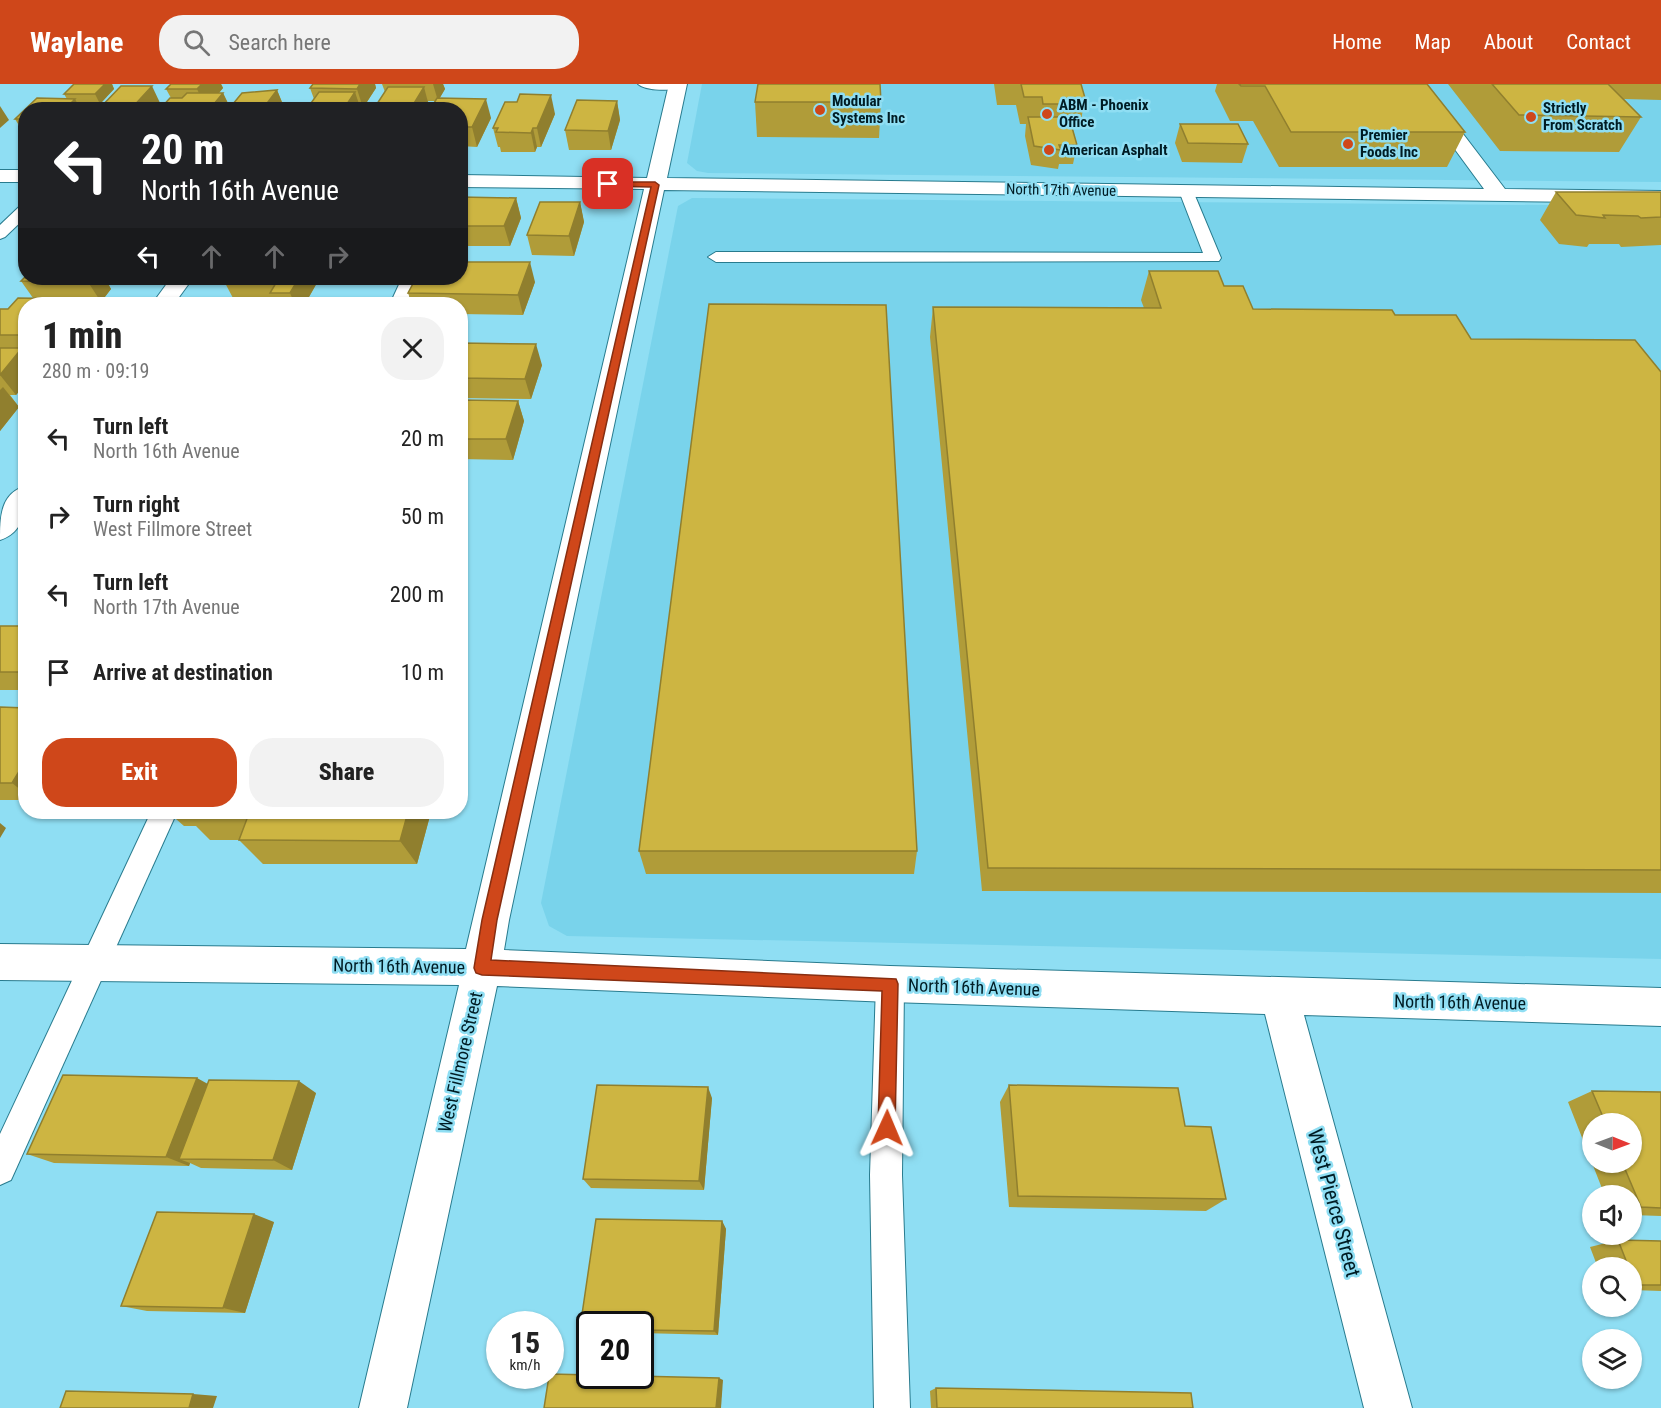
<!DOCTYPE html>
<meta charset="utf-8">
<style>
body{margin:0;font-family:"Roboto Condensed",sans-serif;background:#f2f2f2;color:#222;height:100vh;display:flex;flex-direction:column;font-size:22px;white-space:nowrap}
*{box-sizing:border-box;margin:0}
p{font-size:20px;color:#767676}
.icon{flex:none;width:33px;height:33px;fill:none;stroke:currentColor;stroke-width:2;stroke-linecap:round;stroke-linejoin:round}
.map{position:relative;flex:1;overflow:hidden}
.panel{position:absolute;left:18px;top:213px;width:450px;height:522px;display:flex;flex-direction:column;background:#fff;border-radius:24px;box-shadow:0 2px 4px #0004}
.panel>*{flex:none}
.banner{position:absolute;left:18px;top:18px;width:450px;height:183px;border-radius:24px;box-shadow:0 2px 4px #0004;background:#202124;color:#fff;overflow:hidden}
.needle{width:39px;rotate:91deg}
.buttons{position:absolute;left:1582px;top:1029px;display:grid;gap:12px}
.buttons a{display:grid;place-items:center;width:60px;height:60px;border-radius:50%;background:#fff;box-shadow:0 2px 4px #0004;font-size:30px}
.speed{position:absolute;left:486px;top:1227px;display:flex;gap:12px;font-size:30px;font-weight:700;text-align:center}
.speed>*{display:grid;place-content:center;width:78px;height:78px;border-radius:50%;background:#fff;box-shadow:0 2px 4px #0004;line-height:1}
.speed small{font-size:15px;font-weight:400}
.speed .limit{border:3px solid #111;border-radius:9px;background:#fff;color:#111}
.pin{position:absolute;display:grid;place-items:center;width:51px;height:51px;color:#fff;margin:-26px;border-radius:12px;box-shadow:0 3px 9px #0006}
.me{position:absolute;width:66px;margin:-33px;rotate:1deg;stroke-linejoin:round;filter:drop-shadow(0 0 4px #0008)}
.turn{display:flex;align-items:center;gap:21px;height:126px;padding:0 24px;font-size:27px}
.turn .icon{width:78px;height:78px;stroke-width:2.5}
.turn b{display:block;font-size:42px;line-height:51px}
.lanes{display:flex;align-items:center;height:57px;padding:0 24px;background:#0003;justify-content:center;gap:30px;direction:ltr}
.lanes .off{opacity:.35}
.round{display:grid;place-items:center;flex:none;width:63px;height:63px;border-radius:24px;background:#f2f2f2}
.overview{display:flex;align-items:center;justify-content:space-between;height:102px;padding:0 24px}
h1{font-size:36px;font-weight:800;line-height:45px}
.primary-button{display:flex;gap:12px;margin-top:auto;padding:12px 24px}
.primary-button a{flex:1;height:69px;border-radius:24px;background:#cf471a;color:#fff;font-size:24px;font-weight:800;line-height:69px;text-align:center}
.primary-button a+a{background:#f2f2f2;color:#222}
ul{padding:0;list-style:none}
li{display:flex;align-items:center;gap:18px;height:78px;padding:0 24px}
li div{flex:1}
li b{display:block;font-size:22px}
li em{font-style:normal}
header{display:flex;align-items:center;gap:36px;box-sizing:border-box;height:84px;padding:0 30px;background:#cf471a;color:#fff}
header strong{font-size:28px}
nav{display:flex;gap:33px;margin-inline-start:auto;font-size:21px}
.search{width:420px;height:54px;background:#f2f2f2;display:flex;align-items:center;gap:15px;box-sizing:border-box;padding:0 21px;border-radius:24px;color:#767676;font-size:22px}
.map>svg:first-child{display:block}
.built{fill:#79d3eb}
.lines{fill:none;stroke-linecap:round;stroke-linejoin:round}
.service-casing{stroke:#287b8e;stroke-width:2}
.minor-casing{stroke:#287b8e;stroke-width:2}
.service{fill:#fff;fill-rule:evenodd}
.minor{fill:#fff;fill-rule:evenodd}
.wall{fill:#b09c39;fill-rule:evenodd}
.shaded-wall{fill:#907f2e}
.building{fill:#cdb542;stroke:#907f2e;stroke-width:1.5}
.route{fill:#cf471a;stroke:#872e11;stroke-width:1.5}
.poi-dot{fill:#cf471a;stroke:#8fdef3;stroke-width:2}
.labels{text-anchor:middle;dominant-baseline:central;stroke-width:5;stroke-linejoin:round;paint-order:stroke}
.far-poi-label{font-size:15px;font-weight:bold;fill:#001c24;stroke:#8fdef3;text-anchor:start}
.far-street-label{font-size:15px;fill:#001c24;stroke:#8fdef3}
.street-label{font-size:18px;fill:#001c24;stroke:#8fdef3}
.near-street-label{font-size:21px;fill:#001c24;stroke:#8fdef3}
</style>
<header>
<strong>Waylane</strong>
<div class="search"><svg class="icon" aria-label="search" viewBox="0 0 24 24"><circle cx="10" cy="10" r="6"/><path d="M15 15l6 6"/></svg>Search here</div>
<nav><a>Home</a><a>Map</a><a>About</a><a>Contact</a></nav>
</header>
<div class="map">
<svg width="1661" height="1324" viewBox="0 0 1661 1324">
<rect width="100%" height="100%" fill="#8fdef3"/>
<g class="built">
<polygon points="702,0 1661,0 1661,98 708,89 697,87 687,79"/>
<polygon points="692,114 1661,122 1661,875 567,852 549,842 541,819 678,122"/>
</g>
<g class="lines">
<defs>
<g id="service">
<path d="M638,0H684V1C677,8 645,7 638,0Z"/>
<polygon points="1186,103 1193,107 1221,174 1219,177 716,178 708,173 716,168 1203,169 1179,107"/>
<polygon points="26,120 26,133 5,153 0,155 0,141 21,121"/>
<polygon points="402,194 418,194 406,220 390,220"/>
<polygon points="151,728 177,728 11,1096 0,1101 0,1050"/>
<polygon points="890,887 900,890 904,900 902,1091 910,1324 874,1324 870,1091 876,900 880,890"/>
</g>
<g id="minor">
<polygon points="669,0 687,0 667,94 1484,105 1407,0 1425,0 1505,105 1661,107 1661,119 664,106 509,836 504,866 890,882 1661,904 1661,942 1304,931 1412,1324 1364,1324 1265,930 890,918 497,902 407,1324 359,1324 459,901 0,896 0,860 466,865 644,105 460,103 460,91 647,94"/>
<rect x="0" y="86" width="26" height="12"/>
<polygon points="171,194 193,194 174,220 152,220"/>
<path d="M26,402C26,424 25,448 0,456C0,434 0,409 26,402Z"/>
</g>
</defs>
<use href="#service" class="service-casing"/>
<use href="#minor" class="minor-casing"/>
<use href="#service" class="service"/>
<use href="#minor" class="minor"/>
</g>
<g class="wall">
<polygon points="74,0 112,0 114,5 100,20 78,19 81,26 26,26 26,53 15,35 37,14 67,15 64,10"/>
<polygon points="171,0 221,0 223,4 219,9 223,9 230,23 277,6 285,25 159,26 171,14 166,5"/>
<polygon points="313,0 375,0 376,4 363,24 361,24 361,26 306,26 314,15 310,4"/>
<polygon points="382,0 443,0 445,5 439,15 491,34 477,63 460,62 460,26 435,17 428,17 429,22 427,26 373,26 385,8"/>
<polygon points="994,0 1081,0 1085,14 1080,42 1072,42 1077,61 1073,80 1059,80 1058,85 1031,81 1025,52 1026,40 1020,40 1016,21 997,21"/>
<polygon points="1217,0 1427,0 1465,48 1447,83 1279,83 1253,37 1230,37 1215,7"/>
<polygon points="1448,0 1661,0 1661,16 1624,15 1641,33 1619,68 1500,67"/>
<polygon points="617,17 620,36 611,66 569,66 565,46"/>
<polygon points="755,18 881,18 879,54 757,53"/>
<polygon points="555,30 541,63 537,63 535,68 501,68 500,63 498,63 493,44"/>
<polygon points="1180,40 1248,60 1242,79 1182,78 1175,59"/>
<polygon points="1556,108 1661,108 1661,161 1621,163 1619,160 1589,160 1587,163 1559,160 1540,136"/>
<polygon points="460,113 516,114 521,134 510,162 460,162"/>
<polygon points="580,118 584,138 574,172 532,171 527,151"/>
<polygon points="1149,187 1224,202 1253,225 1395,231 1471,255 1661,288 1661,809 982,807 930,253 933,223 1144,224 1141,216"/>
<polygon points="26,194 107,194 109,196 107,198 111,205 101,218 77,218 26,220 26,299 16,311 10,311 19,323 0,347 0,225 8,225 33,214 21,197"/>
<polygon points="229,194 317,194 318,197 305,220 233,214 225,199"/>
<polygon points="535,198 523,231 460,230 460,220 412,220 408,209"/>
<polygon points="460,259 542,281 531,315 460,314"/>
<polygon points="460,316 518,317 524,337 513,376 460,375"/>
<rect x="0" y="542" width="26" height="64"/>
<polygon points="0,623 26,624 26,716 0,716"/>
<polygon points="168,728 431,728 417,780 263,780 239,756 210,756 196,742 184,742"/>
<polygon points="639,767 917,767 914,790 646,790"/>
<polygon points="207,1000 316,1009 292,1086 201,1084 190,1079 189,1082 54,1079 27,1070"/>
<polygon points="1009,1001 1185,1042 1226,1115 1206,1127 1009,1123 1000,1018"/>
<path d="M1592,1007L1661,1008V1132L1632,1131V1112H1605L1568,1018ZM1593,1040H1632V1078H1593Z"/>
<polygon points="712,1014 704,1106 591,1104 583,1095"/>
<polygon points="722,1137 726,1145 718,1251 640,1249 640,1240"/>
<polygon points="274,1138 245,1229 147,1227 121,1222"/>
<polygon points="1618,1156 1661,1157 1661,1207 1632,1206 1632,1184 1598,1184 1590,1163"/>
<polygon points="580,1244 590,1245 590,1248"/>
<polygon points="936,1304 1193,1324 931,1324 930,1307"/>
</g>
<g class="shaded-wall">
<polygon points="105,0 112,0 114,5 100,20 95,10"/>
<polygon points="202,0 221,0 223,4 206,24 197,5"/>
<polygon points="360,0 375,0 376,4 363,24 357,5"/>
<polygon points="433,0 443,0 445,5 438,17"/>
<polygon points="152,2 161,21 158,26 130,26"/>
<polygon points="424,3 429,22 427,26 410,26"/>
<polygon points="277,6 285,26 262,26"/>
<polygon points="355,8 361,26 343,26"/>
<polygon points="223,9 231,26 209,26"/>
<polygon points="551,11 555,30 541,63 537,44"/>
<polygon points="75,15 81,26 64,26"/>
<polygon points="486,15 491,34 477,63 472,43"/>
<polygon points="617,17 620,36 611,66 608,47"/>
<polygon points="0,22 9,36 0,44"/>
<polygon points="533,44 537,63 535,68 531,49"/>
<polygon points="516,114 521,134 510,162 504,142"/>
<polygon points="580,118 584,138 574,172 569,152"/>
<polygon points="530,178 535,198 523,231 518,211"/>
<polygon points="92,194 107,194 109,196 107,198 111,205 101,218 88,198"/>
<polygon points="299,194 317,194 318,197 305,220 291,220 293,216 290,209"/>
<polygon points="75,215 79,220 70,220"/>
<polygon points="536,260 542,281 531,315 525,295"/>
<polygon points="22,264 26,269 26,299 16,311 0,291"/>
<polygon points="3,303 19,323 0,347 0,306"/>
<polygon points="518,317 524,337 513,376 506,355"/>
<polygon points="26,676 26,710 12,699"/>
<polygon points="408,728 431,728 417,780 400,757"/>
<polygon points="0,739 6,744 0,754"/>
<polygon points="197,994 217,1005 179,1075 190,1079 189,1082 166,1073"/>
<polygon points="299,997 316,1009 292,1086 273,1076"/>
<polygon points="708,1003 712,1014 704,1106 699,1097"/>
<polygon points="254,1130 274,1138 245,1229 223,1224"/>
<polygon points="722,1137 726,1145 718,1251 714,1247"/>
<polygon points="719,1294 723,1296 721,1324 716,1324"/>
<polygon points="193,1310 217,1312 213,1324 189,1324"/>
</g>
<g class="building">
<polygon points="74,0 105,0 95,10 64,10"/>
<polygon points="171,0 202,0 197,5 166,5"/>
<polygon points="313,0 360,0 357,5 310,4"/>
<polygon points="758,0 880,0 881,18 755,18"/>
<polygon points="1021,0 1081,0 1085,14 1067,14 1068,20 1043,20 1042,13 1024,13"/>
<polygon points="1239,0 1427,0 1465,48 1291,48 1265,2 1241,2"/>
<polygon points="1492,0 1608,0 1641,33 1519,31"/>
<polygon points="121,2 152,2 130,26 98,26"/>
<polygon points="388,3 424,3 410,26 373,26"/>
<polygon points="277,6 262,26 228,26 242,9"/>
<polygon points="319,8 355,8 343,26 306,26"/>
<polygon points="187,9 223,9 209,26 159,26 170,14 182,14"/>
<polygon points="520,10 551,11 537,44 533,44 531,49 496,48 498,44 493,44 505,18 517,18"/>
<polygon points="37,14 75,15 64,26 26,26 26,35 15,35"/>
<polygon points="437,14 486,15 472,43 460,43 460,26 430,26"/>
<polygon points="577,16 617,17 608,47 565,46"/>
<polygon points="1028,33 1069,33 1077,61 1059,61 1061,66 1034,62"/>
<polygon points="1180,40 1238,40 1248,60 1188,59"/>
<polygon points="1556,108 1661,108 1661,133 1641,134 1638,132 1603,131 1605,134 1576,131"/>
<polygon points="460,113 516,114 504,142 460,142"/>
<polygon points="540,118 580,118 569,152 527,151"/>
<polygon points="460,178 530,178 518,211 408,209 416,194 460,194"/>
<polygon points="1149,187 1218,187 1224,202 1243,202 1253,225 1392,226 1395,231 1456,231 1471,255 1635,256 1661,288 1661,786 988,784 933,223 1161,224"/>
<polygon points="26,192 26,194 92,194 88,198 21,197"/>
<polygon points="229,194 299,194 290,209 270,209 276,199 225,199"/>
<polygon points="18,214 75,215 70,220 26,220 26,251 0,251 0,225 8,225"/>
<polygon points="219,214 294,215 291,220 214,220"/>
<polygon points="709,220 886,221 917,767 639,767"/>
<polygon points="460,259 536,260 525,295 460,294"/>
<polygon points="0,264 22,264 0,291"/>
<polygon points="460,316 518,317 506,355 460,355"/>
<rect x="0" y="542" width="26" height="46"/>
<polygon points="0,623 26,624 26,676 12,699 0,699"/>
<polygon points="187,728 408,728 400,757 239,756 248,732 185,732"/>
<polygon points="63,991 197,994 166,1073 27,1070"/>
<polygon points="209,996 299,997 273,1076 179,1075"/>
<polygon points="597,1001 708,1003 699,1097 583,1095"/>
<polygon points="1009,1001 1178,1004 1185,1042 1211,1043 1226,1115 1018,1112"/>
<polygon points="1592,1007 1661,1008 1661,1124 1641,1123 1622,1078 1632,1078 1632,1040 1606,1040"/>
<polygon points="157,1128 254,1130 223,1224 121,1222"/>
<polygon points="596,1135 722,1137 714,1247 640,1246 640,1240 590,1240 590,1245 580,1244"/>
<polygon points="1618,1156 1661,1157 1661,1201 1635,1201 1632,1192 1632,1184 1629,1184"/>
<polygon points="550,1290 719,1294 716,1324 544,1324 549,1292 550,1292"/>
<polygon points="936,1304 1191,1309 1193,1324 937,1324"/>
<polygon points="66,1307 193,1310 189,1324 60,1324"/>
</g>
<polygon class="route" points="608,98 655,98 659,101 497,836 491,876 896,895 898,900 895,1044 893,1050 887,1052 881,1050 878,1044 882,907 482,891 476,889 474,884 482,836 651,103 605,102"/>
<g class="poi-dot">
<circle cx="820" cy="26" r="6"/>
<circle cx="1047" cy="30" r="6"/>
<circle cx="1531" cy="33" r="6"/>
<circle cx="1348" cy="60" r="6"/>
<circle cx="1049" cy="66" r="6"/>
</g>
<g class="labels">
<g class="far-poi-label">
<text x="832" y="17">Modular<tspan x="832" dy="17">Systems Inc</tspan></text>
<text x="1059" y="21">ABM - Phoenix<tspan x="1059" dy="17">Office</tspan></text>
<text x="1543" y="24">Strictly<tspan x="1543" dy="17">From Scratch</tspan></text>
<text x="1360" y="51">Premier<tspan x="1360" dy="17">Foods Inc</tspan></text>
<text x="1061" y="66">American Asphalt</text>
</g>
<g class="far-street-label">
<text transform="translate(1061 106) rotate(1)">North 17th Avenue</text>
</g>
<g class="street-label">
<text transform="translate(399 882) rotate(1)">North 16th Avenue</text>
<text transform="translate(974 903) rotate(2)">North 16th Avenue</text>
<text transform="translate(1460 918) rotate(1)">North 16th Avenue</text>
<text transform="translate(460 978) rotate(-77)">West Fillmore Street</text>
</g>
<g class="near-street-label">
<text transform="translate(1334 1119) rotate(75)">West Pierce Street</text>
</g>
</g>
</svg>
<div class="buttons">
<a><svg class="needle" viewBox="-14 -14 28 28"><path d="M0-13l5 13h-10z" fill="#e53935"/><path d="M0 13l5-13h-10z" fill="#767676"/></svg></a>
<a><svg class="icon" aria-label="sound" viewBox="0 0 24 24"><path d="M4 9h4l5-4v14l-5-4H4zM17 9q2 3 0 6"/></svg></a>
<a><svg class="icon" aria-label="search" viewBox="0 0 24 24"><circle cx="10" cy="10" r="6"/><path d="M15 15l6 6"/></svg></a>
<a><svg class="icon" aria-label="layers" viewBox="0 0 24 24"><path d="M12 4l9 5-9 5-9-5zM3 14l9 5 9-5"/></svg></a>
</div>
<div class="speed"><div>15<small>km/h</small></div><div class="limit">20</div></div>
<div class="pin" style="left:608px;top:100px;background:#d93025"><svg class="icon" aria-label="arrive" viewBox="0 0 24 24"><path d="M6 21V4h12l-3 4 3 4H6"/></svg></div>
<svg class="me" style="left:887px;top:1044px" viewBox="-20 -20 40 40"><path d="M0-17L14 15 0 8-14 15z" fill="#cf471a" stroke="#fff" stroke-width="4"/></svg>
<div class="banner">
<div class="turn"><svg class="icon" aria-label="left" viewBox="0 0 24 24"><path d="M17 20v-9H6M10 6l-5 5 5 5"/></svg><div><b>20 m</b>North 16th Avenue</div></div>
<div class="lanes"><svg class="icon" aria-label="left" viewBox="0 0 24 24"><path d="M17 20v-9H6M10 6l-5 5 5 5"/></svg><svg class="icon off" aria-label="ahead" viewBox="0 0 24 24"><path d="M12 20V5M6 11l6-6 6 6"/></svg><svg class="icon off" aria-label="ahead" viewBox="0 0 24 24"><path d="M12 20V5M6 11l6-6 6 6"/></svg><svg class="icon off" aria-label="right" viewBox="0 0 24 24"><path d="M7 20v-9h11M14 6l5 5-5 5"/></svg></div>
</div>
<section class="panel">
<div class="overview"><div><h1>1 min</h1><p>280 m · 09:19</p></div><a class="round"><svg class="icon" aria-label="close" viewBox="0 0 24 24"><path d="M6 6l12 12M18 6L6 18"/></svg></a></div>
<ul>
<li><svg class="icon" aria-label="left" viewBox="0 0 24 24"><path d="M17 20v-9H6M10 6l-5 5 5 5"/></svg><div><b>Turn left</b><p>North 16th Avenue</p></div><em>20 m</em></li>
<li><svg class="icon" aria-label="right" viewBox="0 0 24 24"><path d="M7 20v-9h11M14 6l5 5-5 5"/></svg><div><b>Turn right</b><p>West Fillmore Street</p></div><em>50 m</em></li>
<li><svg class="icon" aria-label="left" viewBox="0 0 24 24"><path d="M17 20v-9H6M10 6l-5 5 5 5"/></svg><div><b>Turn left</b><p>North 17th Avenue</p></div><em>200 m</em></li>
<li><svg class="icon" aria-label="arrive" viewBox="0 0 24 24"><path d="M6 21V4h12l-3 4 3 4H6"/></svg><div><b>Arrive at destination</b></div><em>10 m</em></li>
</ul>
<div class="primary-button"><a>Exit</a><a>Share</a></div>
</section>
</div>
